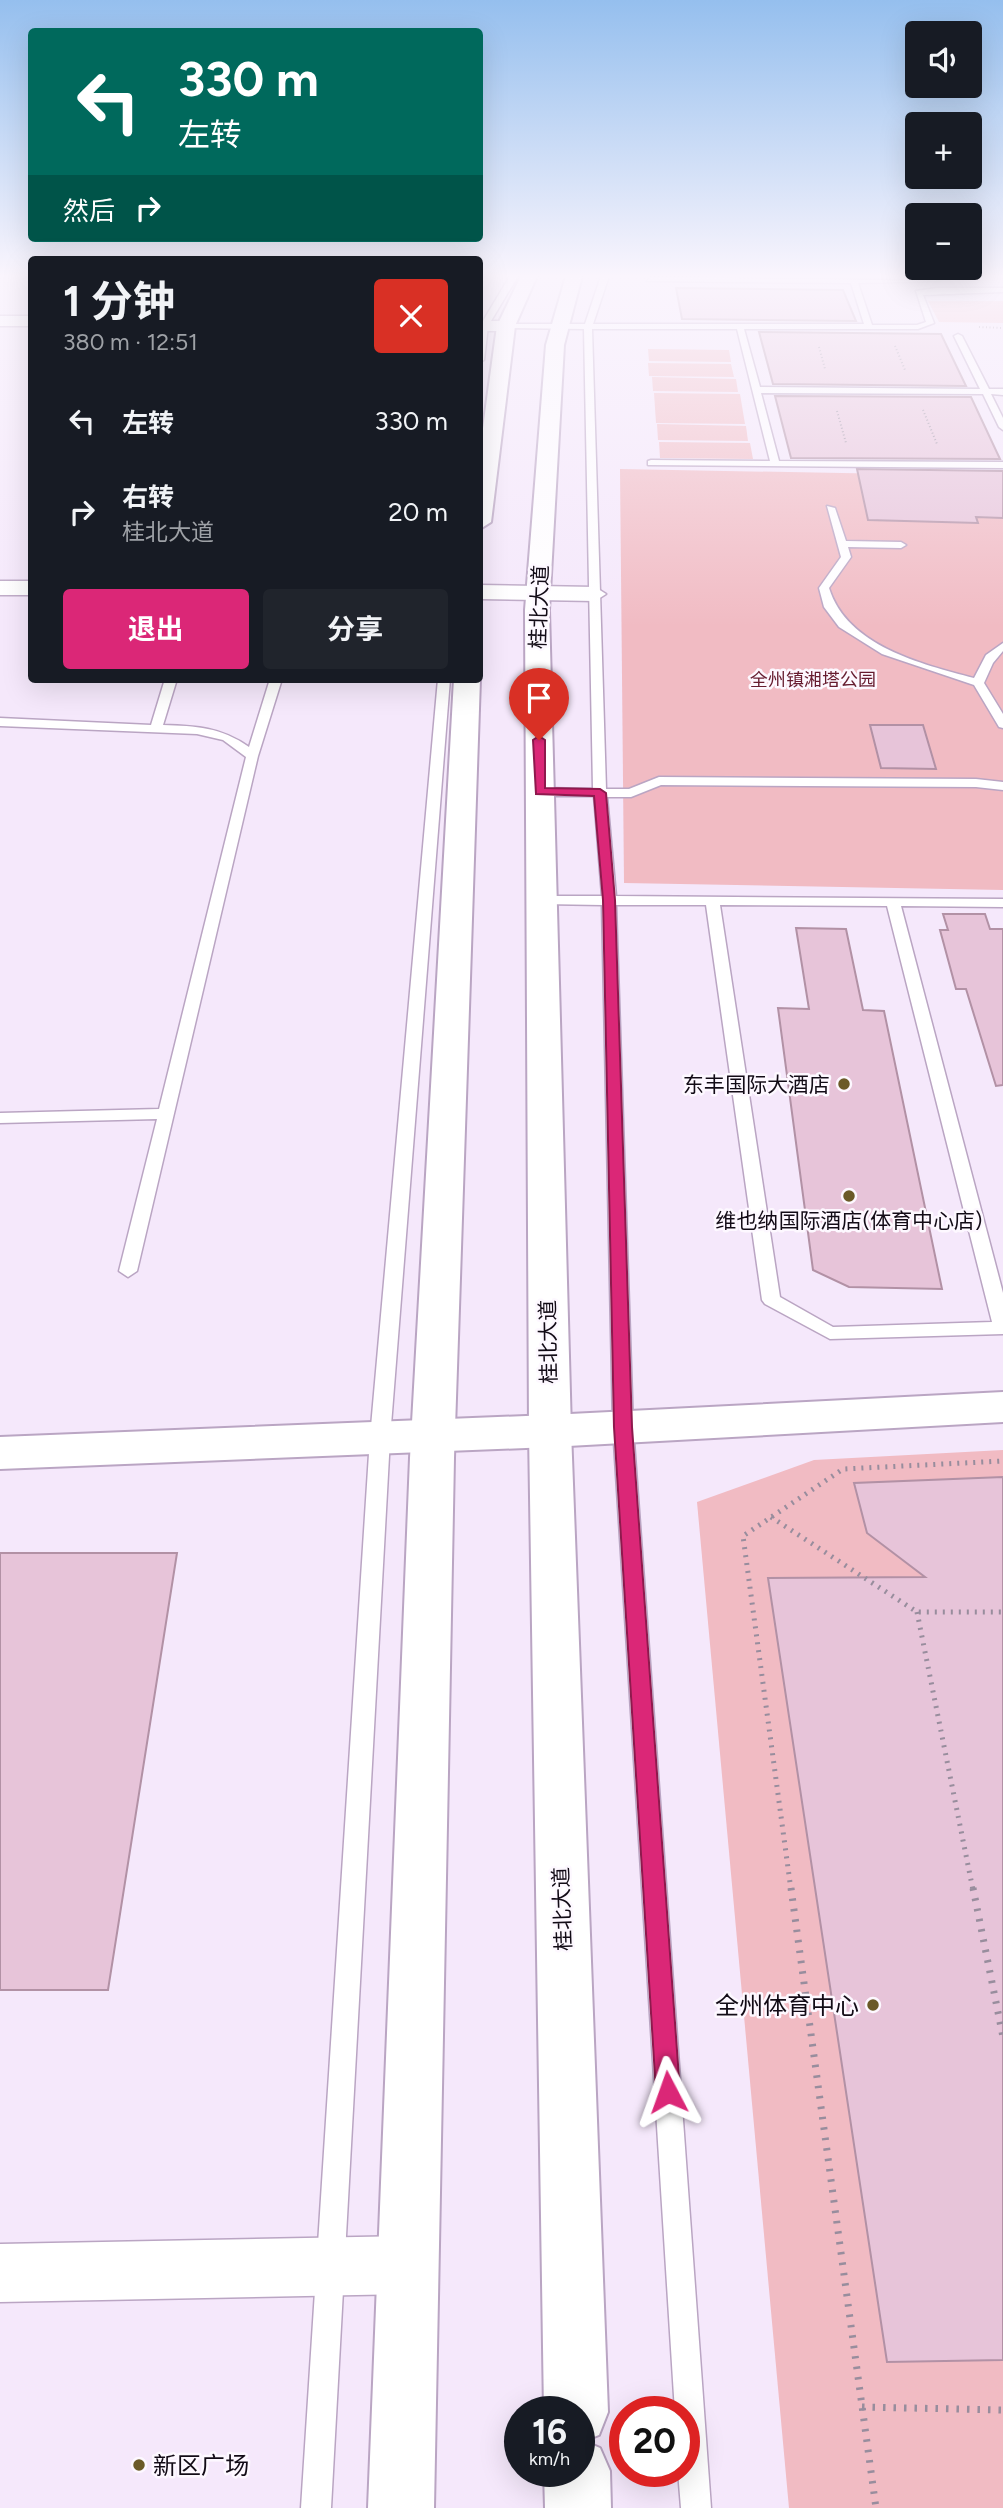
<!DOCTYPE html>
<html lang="zh">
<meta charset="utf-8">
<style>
body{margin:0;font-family:Figtree,"Noto Sans SC",sans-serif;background:#20242c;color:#f1f3f6;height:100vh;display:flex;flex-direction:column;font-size:26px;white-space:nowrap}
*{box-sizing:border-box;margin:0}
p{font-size:23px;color:#9ea1a6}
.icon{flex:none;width:38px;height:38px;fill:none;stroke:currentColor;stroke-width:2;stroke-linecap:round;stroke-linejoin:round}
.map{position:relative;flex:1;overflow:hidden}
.side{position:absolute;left:28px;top:256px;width:455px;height:427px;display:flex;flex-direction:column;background:#171b24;border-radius:7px;box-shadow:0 7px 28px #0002}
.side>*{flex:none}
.guide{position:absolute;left:28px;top:28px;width:455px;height:214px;border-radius:7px;box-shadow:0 7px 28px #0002;background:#00695c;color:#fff;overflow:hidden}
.fabs{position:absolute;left:905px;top:21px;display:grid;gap:14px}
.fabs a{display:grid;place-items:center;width:77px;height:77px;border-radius:7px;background:#171b24;box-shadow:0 7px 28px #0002;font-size:35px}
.speed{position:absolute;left:504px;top:2396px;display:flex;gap:14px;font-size:35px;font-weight:700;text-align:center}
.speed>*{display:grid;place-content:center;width:91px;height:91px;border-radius:50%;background:#171b24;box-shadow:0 7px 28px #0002;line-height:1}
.speed small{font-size:18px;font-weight:400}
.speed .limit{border:10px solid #d22;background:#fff;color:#111}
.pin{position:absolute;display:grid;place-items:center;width:60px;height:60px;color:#fff;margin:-72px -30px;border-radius:50% 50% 50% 0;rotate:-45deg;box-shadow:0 0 7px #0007}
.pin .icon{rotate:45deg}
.me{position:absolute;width:77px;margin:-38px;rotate:356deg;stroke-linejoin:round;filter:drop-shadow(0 0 5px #0008)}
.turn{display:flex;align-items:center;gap:24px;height:147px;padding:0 35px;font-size:32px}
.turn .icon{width:91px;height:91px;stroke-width:2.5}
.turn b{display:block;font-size:49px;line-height:60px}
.then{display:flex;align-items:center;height:66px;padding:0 35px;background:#0003;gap:14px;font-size:26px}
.round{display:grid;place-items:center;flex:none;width:74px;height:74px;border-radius:7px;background:#20242c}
.overview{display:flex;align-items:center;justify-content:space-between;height:119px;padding:0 35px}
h1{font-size:42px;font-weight:700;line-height:52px}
.cta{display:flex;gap:14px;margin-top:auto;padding:14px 35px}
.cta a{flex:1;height:80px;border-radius:7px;background:#db2777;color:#fff;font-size:28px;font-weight:700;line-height:80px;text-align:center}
.cta a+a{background:#20242c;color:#f1f3f6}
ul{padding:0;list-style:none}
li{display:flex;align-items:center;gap:21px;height:91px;padding:0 35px}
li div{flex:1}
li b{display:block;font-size:26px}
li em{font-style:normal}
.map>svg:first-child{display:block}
.green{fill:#f1bbc3}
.building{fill:#e7c4d9;stroke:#b291a5;stroke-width:2}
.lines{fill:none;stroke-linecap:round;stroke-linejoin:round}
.lane-casing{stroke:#baa5c3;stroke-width:3}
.street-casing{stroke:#baa5c3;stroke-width:3}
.secondary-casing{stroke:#baa5c3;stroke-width:4}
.primary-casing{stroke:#baa5c3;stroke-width:4}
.path-far2{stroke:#988d9d;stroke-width:2;stroke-dasharray:1 2.5;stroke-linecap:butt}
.path-far1{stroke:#988d9d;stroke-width:5;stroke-dasharray:2 6;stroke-linecap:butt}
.path{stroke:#988d9d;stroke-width:7;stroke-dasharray:2.5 8;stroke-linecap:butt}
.lane{fill:#fff;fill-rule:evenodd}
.street{fill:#fff;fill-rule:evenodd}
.secondary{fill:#fff;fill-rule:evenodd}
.primary{fill:#fff;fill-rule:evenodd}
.route{fill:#db2777;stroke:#8e194d;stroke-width:2}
.poi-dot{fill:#6b5a28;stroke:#fdf8ff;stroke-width:2.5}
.labels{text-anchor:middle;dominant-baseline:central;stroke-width:5;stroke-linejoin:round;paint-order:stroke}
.far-park-label{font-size:18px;fill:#661c2f;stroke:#fdf8ff}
.street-label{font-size:21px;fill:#120b16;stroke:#fdf8ff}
.poi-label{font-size:21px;fill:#120b16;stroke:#fdf8ff;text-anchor:end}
.near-poi-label{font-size:24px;fill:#120b16;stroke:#fdf8ff;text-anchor:end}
</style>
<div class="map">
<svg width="1003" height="2508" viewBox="0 0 1003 2508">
<rect width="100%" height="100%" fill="#f5e8fb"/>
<g class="green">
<polygon points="928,301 1003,301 1003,323 939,322"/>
<polygon points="648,349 729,350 731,362 649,361"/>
<polygon points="648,363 731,364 734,377 649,376"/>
<polygon points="652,377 736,379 738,392 653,391"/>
<polygon points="654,393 740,394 745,424 656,423"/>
<polygon points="657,424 746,426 748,441 658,440"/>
<polygon points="659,442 750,443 753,459 660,458"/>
<polygon points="620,469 1003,476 1003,890 624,883"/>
<polygon points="1003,1450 1003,2508 789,2508 697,1502 814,1460"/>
</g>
<g class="building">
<polygon points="676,288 843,290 856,321 682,319"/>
<polygon points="759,332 941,334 966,386 773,384"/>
<polygon points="775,396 971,397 1000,459 791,458"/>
<polygon points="857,469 1003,471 1003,518 976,517 978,523 868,520"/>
<polygon points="870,725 923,725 936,769 881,768"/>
<polygon points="943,914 985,914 990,929 1003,929 1003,1085 996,1086 966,989 956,989 940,930 948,930"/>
<polygon points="796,928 846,929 863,1010 884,1011 942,1289 849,1287 813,1270 778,1008 809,1009"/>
<polygon points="1003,1477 1003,2360 887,2362 768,1578 925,1577 867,1533 854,1483"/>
<polygon points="0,1553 177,1553 108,1990 0,1990"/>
</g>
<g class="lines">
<defs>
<g id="lane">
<polygon points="510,276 518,276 488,326 484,360 480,362 480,326"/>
<path d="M601,276H609L593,324H864L851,283L647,281L650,277L941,281L858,283L872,325H917L926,322L916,291L936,288H1003V292L923,295L934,323L918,329H744L760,387L980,389L954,336L958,334L962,336L989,389H1003V395L991,394L1003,418V430L999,427L983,394L761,393L779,461L1003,462V468L648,465V461L651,460L770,461L737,329H592L606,789H629L659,777L976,779L1003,782V790L976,787L661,785L631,797H607L616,896L1003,899V907L901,906L1003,1293V1334L830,1339L765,1304L762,1300L706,905H616L633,1427L711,2508H681L678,2471H684V2412H675L613,1427L602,905L542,904L535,900L542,896H602L594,796H540L534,792L540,788L593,789L584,329L506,328L502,326L506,324H585ZM720,905L887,906L992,1322L833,1327L780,1297Z"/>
<path d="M827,506L835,508L846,541L901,542L906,545L901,548L848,547L851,557L829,588C847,646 921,664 974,678L986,655L1003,643V651L993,663L984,683L1003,714V728L999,727L974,685L882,654L839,627L824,607L819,588L841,557Z"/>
<path d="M165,679H177L163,725C196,726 221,727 249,747L270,679H282L258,756L137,1271L128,1277L119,1271L157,1119L0,1123V1113L159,1109L246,757L223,740L197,734L0,726V718L151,725Z"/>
<polygon points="438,679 450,679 390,1438 331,2508 301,2508 370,1438"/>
</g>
<g id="street">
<rect x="0" y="316" width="32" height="10"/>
<polygon points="480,321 506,321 514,326 506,331 480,331"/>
<rect x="0" y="581" width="32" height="14"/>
<polygon points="480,585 595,587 606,594 595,601 480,599"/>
<polygon points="408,2236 429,2244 437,2265 429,2286 408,2294 0,2302 0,2244"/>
</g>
<polygon id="secondary" points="1003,1392 1003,1422 550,1447 0,1469 0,1437 550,1415"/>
<g id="primary">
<polygon points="521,276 537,276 515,326 491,522 480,529 480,450 497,326"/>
<polygon points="566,276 582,276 564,345 549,610 571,1431 608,2412 599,2435 584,2441 600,2448 610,2471 611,2508 545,2508 544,2471 579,2471 579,2412 544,2412 529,1431 525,610 546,345"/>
<polygon points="454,679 480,679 454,1458 434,2508 368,2508 410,1458"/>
</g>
</defs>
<use href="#lane" class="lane-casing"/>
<use href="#street" class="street-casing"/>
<use href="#secondary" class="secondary-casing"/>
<use href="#primary" class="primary-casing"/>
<g class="path-far2">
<polyline points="979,327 1003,328"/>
<polyline points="895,346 905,370"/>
<polyline points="819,347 825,369"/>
<polyline points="923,410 937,444"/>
<polyline points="837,411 846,443"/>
</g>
<g class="path-far1">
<polyline points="771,1517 917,1612 1003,1612"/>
<polyline points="917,1612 973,1890"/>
<polyline points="791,1890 743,1536 843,1469 1003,1461"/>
</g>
<g class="path">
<polyline points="791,1888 876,2508"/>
<polyline points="973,1888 1003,2037"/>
<polyline points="862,2407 1003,2410"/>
</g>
<use href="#lane" class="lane"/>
<use href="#street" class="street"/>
<use href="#secondary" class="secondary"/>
<use href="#primary" class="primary"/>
</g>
<linearGradient id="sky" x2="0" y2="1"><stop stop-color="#95bfee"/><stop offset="0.44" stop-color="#faf5fd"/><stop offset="1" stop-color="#faf5fd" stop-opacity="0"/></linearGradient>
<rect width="1003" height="627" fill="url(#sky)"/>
<polygon class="route" points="539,736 545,740 545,788 600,789 606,793 615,900 632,1427 680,2092 676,2101 668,2104 660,2101 656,2092 614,1427 603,900 594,796 536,794 533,740"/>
<g class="poi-dot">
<circle cx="844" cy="1084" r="7"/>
<circle cx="849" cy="1196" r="7"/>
<circle cx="873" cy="2005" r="7"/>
<circle cx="139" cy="2465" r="7"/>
</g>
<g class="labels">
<g class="far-park-label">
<text x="813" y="680">全州镇湘塔公园</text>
</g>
<g class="street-label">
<text transform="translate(539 607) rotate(-88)">桂北大道</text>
<text transform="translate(548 1342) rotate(-91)">桂北大道</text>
<text transform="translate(562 1909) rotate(-92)">桂北大道</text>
</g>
<g class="poi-label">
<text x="830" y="1084">东丰国际大酒店</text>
<text x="849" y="1220" text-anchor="middle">维也纳国际酒店(体育中心店)</text>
</g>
<g class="near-poi-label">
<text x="859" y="2005">全州体育中心</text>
<text x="153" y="2465" text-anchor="start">新区广场</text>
</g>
</g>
</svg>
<div class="fabs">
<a><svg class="icon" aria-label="sound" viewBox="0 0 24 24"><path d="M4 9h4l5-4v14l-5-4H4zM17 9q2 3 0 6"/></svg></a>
<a>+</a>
<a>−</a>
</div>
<div class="speed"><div>16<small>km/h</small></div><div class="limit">20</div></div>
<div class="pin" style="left:539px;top:740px;background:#d93025"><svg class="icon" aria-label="arrive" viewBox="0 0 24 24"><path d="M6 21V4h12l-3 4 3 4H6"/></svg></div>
<svg class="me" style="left:668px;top:2092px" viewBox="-20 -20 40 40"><path d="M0-17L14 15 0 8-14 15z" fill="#db2777" stroke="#fff" stroke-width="4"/></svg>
<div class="guide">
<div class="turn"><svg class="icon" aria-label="left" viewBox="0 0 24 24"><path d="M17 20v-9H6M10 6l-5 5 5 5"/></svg><div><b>330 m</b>左转</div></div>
<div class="then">然后<svg class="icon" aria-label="right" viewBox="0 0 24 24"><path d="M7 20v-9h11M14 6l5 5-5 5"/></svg></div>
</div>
<section class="side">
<div class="overview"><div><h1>1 分钟</h1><p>380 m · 12:51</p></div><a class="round" style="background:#d93025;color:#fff"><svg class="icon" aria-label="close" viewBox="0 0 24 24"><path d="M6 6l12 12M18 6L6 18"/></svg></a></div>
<ul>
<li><svg class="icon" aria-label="left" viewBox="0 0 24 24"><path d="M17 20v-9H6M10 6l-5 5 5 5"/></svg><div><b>左转</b></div><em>330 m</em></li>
<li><svg class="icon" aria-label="right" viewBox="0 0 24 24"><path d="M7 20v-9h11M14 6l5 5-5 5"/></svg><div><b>右转</b><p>桂北大道</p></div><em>20 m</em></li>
</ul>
<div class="cta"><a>退出</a><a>分享</a></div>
</section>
</div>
